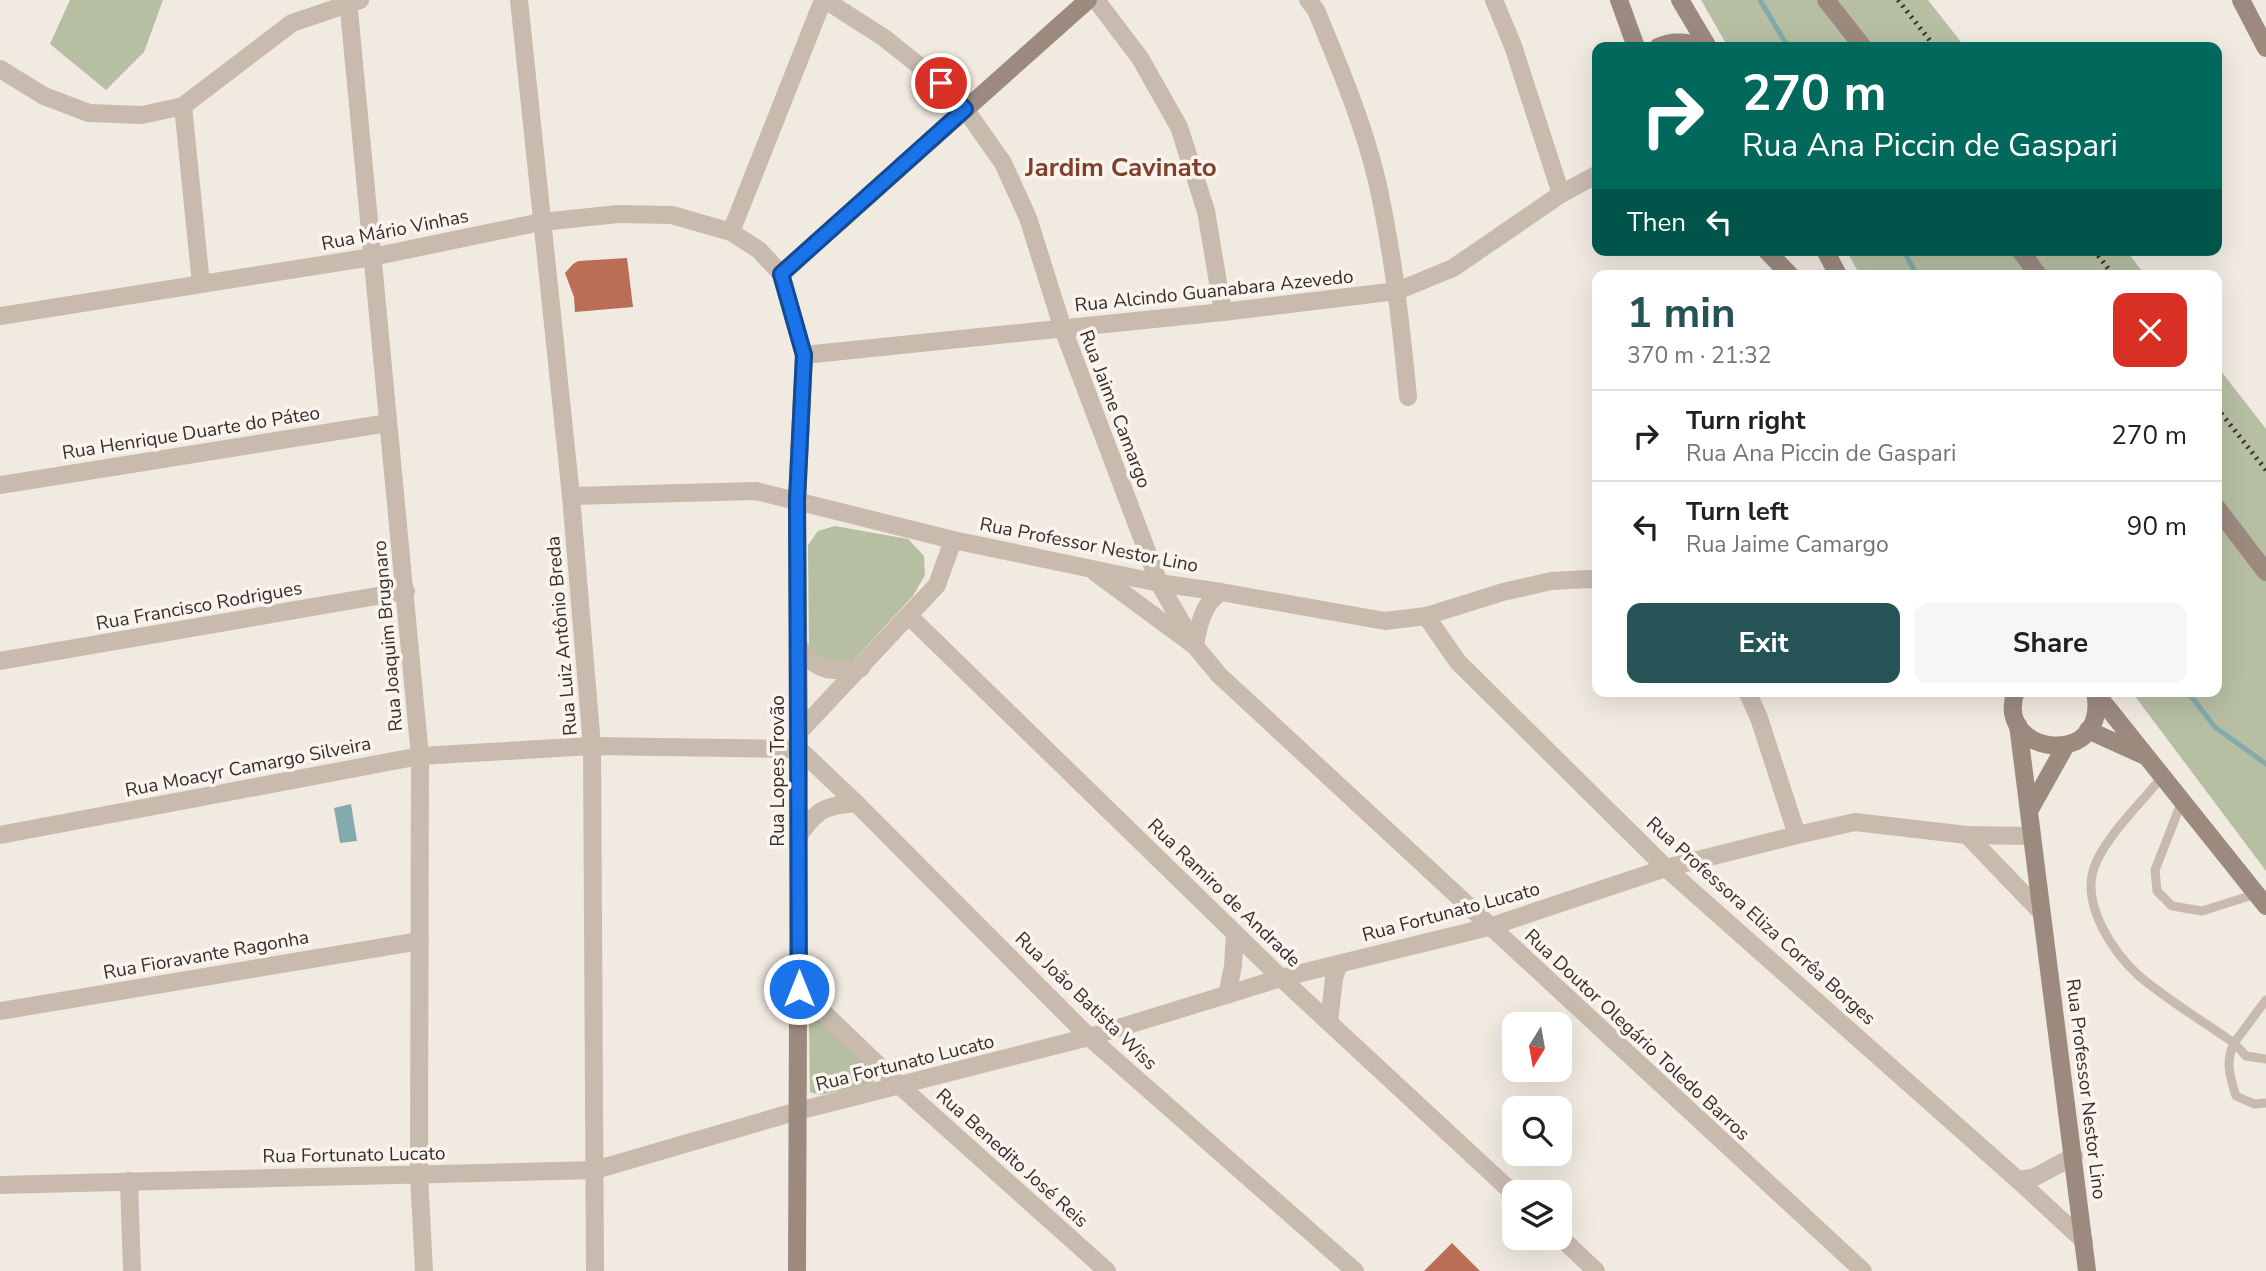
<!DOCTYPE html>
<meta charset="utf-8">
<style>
body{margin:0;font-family:"Nunito Sans",sans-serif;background:#f6f6f6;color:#202124;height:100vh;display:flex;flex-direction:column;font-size:26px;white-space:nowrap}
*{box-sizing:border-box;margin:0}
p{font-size:23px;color:#757577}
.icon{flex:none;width:38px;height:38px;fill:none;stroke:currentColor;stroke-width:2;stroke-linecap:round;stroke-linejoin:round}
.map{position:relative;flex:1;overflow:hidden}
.panel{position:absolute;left:1592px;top:270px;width:630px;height:427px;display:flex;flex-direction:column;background:#fff;border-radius:14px;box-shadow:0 7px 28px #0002}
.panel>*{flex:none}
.guide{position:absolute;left:1592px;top:42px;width:630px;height:214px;border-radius:14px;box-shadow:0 7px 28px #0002;background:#00695c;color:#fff;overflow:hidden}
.needle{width:46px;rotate:191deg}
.tools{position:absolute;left:1502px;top:1012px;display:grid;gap:14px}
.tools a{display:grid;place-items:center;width:70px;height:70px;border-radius:14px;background:#fff;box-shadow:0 7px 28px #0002;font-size:35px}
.pin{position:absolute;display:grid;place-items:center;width:60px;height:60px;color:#fff;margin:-30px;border:4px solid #fff;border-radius:50%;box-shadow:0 2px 7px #0007}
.me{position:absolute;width:77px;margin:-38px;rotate:0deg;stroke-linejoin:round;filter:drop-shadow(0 0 5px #0008)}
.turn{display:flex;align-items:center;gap:24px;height:147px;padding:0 35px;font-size:32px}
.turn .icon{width:91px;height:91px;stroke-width:2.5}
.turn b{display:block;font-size:49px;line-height:60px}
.then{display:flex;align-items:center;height:66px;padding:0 35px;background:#0003;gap:14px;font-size:26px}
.round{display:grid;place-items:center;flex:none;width:74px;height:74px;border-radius:14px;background:#f6f6f6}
.overview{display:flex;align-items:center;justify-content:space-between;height:119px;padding:0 35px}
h1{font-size:42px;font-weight:700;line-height:52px;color:#255356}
.cta{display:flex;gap:14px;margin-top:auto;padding:14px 35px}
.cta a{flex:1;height:80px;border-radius:14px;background:#255356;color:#fff;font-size:28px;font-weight:700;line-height:80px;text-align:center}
.cta a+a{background:#f6f6f6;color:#202124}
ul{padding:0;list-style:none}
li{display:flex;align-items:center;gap:21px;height:91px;padding:0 35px;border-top:2px solid #e0e0e0}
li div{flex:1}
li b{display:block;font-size:26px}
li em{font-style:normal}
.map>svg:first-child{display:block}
.green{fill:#b6bfa2}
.water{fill:#83aaac}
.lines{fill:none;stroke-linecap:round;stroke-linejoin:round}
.stream{stroke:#83aaac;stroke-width:5}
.building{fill:#ba6e56}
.service{stroke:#c9baae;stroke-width:9}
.minor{stroke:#c9baae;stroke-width:18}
.secondary{stroke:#9c8a7f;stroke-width:18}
.rail{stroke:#382f2c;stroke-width:5;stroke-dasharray:2 5;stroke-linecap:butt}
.route-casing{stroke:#114b97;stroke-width:18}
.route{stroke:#1a73e8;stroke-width:12}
.labels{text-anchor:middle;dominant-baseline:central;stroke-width:7;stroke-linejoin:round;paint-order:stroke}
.street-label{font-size:19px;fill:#382f2c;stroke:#f9f4ee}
.district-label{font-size:26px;font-weight:bold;fill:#7f402c;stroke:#f9f4ee}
</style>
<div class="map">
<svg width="2266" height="1271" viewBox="0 0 2266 1271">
<rect width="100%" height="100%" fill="#f1eae1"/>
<g class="green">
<polygon points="70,0 163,0 144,52 106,90 50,44"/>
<polygon points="1701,0 1928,0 1965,47 1728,47"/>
<polygon points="1846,250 2126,250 2145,275 1860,275"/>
<polygon points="2217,366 2266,429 2266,871 2131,691 2217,691"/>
<polygon points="835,526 908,539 924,556 925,575 913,596 853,661 838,667 809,651 808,545 818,531"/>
<polygon points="812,1015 820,1016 877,1073 873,1084 820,1095 810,1092 809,1018"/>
</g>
<polygon class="water" points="351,804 357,841 340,843 334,808"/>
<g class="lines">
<g class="stream">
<polyline points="1760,0 1788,47"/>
<polyline points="1903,250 1917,275"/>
<polyline points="2187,691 2215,727 2266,764"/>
</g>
</g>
<g class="building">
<polygon points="627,258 633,307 575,312 574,297 565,273 573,264 578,261"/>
<polygon points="1452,1243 1480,1271 1424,1271"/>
</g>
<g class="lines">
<g class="service">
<path d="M2162,777C2142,802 2101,841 2093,871C2083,907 2113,952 2138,975C2167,1000 2203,1021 2234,1043L2266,1000"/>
<polyline points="2182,801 2155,870 2157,891 2172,906 2202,911 2256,894"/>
<path d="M2266,1059L2246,1056L2234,1043C2225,1062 2230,1077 2236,1096L2254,1104L2266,1103"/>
</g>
<g class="minor">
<polyline points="348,0 420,756 419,1174 424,1271"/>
<polyline points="519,0 571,496 592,746 595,1271"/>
<polyline points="825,0 883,37 941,83 965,109 1003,163 1028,218 1063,329 1159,583 1195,646 1219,675 1863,1271"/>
<polyline points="1096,0 1140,58 1179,127 1206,211 1223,312"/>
<path d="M1308,0L1316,10C1339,66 1363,122 1377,181C1393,252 1401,325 1408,397"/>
<polyline points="1494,0 1513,46 1561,194"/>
<polyline points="0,69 44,96 89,113 142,115 183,106 292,23 360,0"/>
<polyline points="183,106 201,284"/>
<polyline points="731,232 823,0"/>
<polyline points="0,316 372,257 541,222 618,214 672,215 731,232 759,250 781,274"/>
<polyline points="804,355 1223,312 1397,291 1453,268 1561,194 1598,174"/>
<polyline points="0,485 388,423"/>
<polyline points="571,496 756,491 953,540 1159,583 1221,592 1385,621 1426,616 1503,592 1551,581 1588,579 1598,580"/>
<path d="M1096,573L1195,646C1198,627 1203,603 1221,592"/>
<polyline points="1426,616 1458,662 1666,868 2018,1180 2084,1241"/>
<polyline points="910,617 1281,978 1514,1194"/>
<path d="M798,645C815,672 831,673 861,668"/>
<polyline points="0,661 406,591"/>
<polyline points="1747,691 1759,718 1797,835"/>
<polyline points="799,732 937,585 953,540"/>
<polyline points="0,835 420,756 592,746 799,749 856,803 1089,1037 1355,1271"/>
<path d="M799,835C818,809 824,806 856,803"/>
<polyline points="1967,835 2041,912"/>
<polyline points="799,989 900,1086 1107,1271"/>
<polyline points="1227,995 1233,966 1235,934"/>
<polyline points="0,1011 420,941"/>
<polyline points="1329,1022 1334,978 1339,964"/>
<polyline points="2018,1180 2035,1177 2074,1156"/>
<polyline points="129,1181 132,1271"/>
<polyline points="0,1185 595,1170 798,1111 1089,1037 1281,978 1489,927 1666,868 1797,835 1855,822 1967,835 2031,836"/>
<polyline points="1559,1236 1596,1271"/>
</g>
<g class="secondary">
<polyline points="1619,0 1636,47"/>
<polyline points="1680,0 1708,47"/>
<polyline points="1826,0 1863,47"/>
<polyline points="2241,0 2266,48"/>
<path d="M1658,47C1673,39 1690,43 1706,47"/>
<polyline points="1766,250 1790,275"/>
<polyline points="1825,250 1838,275"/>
<polyline points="2020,250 2038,275"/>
<polyline points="2217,508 2266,572"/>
<path d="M2016,691C1992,756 2111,771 2095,691"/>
<polyline points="2095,692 2266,906"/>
<polyline points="2018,725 2087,1271"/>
<polyline points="2088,730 2143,755"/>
<polyline points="2029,811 2066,745"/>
<polyline points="797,1271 799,749 797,501 804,355 781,274 1088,0"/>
</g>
<g class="rail">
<polyline points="1898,0 1935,47"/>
<polyline points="2094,250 2113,275"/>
<polyline points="2217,408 2266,470"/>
</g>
</g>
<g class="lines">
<defs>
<polyline id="route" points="799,989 797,500 804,355 781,274 965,109 941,83"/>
</defs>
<use href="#route" class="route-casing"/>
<use href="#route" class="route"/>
</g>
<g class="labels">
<g class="street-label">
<text transform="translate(395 230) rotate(-11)">Rua Mário Vinhas</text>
<text transform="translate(1214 291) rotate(-6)">Rua Alcindo Guanabara Azevedo</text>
<text transform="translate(1115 409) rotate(69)">Rua Jaime Camargo</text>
<text transform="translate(191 433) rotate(-9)">Rua Henrique Duarte do Páteo</text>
<text transform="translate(1089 545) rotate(11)">Rua Professor Nestor Lino</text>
<text transform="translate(199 606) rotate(-10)">Rua Francisco Rodrigues</text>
<text transform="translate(388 636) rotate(-95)">Rua Joaquim Brugnaro</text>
<text transform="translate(562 636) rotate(-95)">Rua Luiz Antônio Breda</text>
<text transform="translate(248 767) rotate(-11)">Rua Moacyr Camargo Silveira</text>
<text transform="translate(778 771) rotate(-90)">Rua Lopes Trovão</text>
<text transform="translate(1224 893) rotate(44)">Rua Ramiro de Andrade</text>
<text transform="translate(1451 912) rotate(-15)">Rua Fortunato Lucato</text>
<text transform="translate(1761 921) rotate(42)">Rua Professora Eliza Corrêa Borges</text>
<text transform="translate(206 955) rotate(-10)">Rua Fioravante Ragonha</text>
<text transform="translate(1086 1001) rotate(44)">Rua João Batista Wiss</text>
<text transform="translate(1637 1035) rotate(43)">Rua Doutor Olegário Toledo Barros</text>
<text transform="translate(905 1063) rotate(-14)">Rua Fortunato Lucato</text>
<text transform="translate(2086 1089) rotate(83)">Rua Professor Nestor Lino</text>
<text transform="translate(354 1155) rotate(-1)">Rua Fortunato Lucato</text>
<text transform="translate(1012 1158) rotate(42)">Rua Benedito José Reis</text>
</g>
<g class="district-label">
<text x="1121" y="167">Jardim Cavinato</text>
</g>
</g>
</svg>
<div class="tools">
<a><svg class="needle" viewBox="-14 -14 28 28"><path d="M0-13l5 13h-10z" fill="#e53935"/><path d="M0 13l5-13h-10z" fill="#757577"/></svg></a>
<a><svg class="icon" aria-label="search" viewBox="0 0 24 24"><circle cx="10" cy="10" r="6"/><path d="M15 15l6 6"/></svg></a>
<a><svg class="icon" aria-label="layers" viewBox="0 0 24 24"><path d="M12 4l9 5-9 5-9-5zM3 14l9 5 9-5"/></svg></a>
</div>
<div class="pin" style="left:941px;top:83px;background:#d93025"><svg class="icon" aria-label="arrive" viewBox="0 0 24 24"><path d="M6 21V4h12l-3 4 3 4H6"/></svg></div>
<svg class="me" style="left:799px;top:989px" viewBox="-20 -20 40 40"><circle r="17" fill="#1a73e8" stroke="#fff" stroke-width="3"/><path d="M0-11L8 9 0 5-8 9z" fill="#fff"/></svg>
<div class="guide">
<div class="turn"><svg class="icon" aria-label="right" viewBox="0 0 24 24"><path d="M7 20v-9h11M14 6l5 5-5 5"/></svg><div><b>270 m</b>Rua Ana Piccin de Gaspari</div></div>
<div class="then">Then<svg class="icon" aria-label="left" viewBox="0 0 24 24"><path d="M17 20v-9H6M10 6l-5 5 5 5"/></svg></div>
</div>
<section class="panel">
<div class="overview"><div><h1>1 min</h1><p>370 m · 21:32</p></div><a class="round" style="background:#d93025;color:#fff"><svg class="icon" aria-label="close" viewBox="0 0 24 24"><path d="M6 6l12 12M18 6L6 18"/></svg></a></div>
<ul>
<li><svg class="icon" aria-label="right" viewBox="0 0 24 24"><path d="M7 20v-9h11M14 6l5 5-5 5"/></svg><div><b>Turn right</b><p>Rua Ana Piccin de Gaspari</p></div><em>270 m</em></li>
<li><svg class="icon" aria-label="left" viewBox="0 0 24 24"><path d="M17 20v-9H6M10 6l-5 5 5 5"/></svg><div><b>Turn left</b><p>Rua Jaime Camargo</p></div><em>90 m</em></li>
</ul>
<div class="cta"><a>Exit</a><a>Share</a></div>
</section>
</div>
